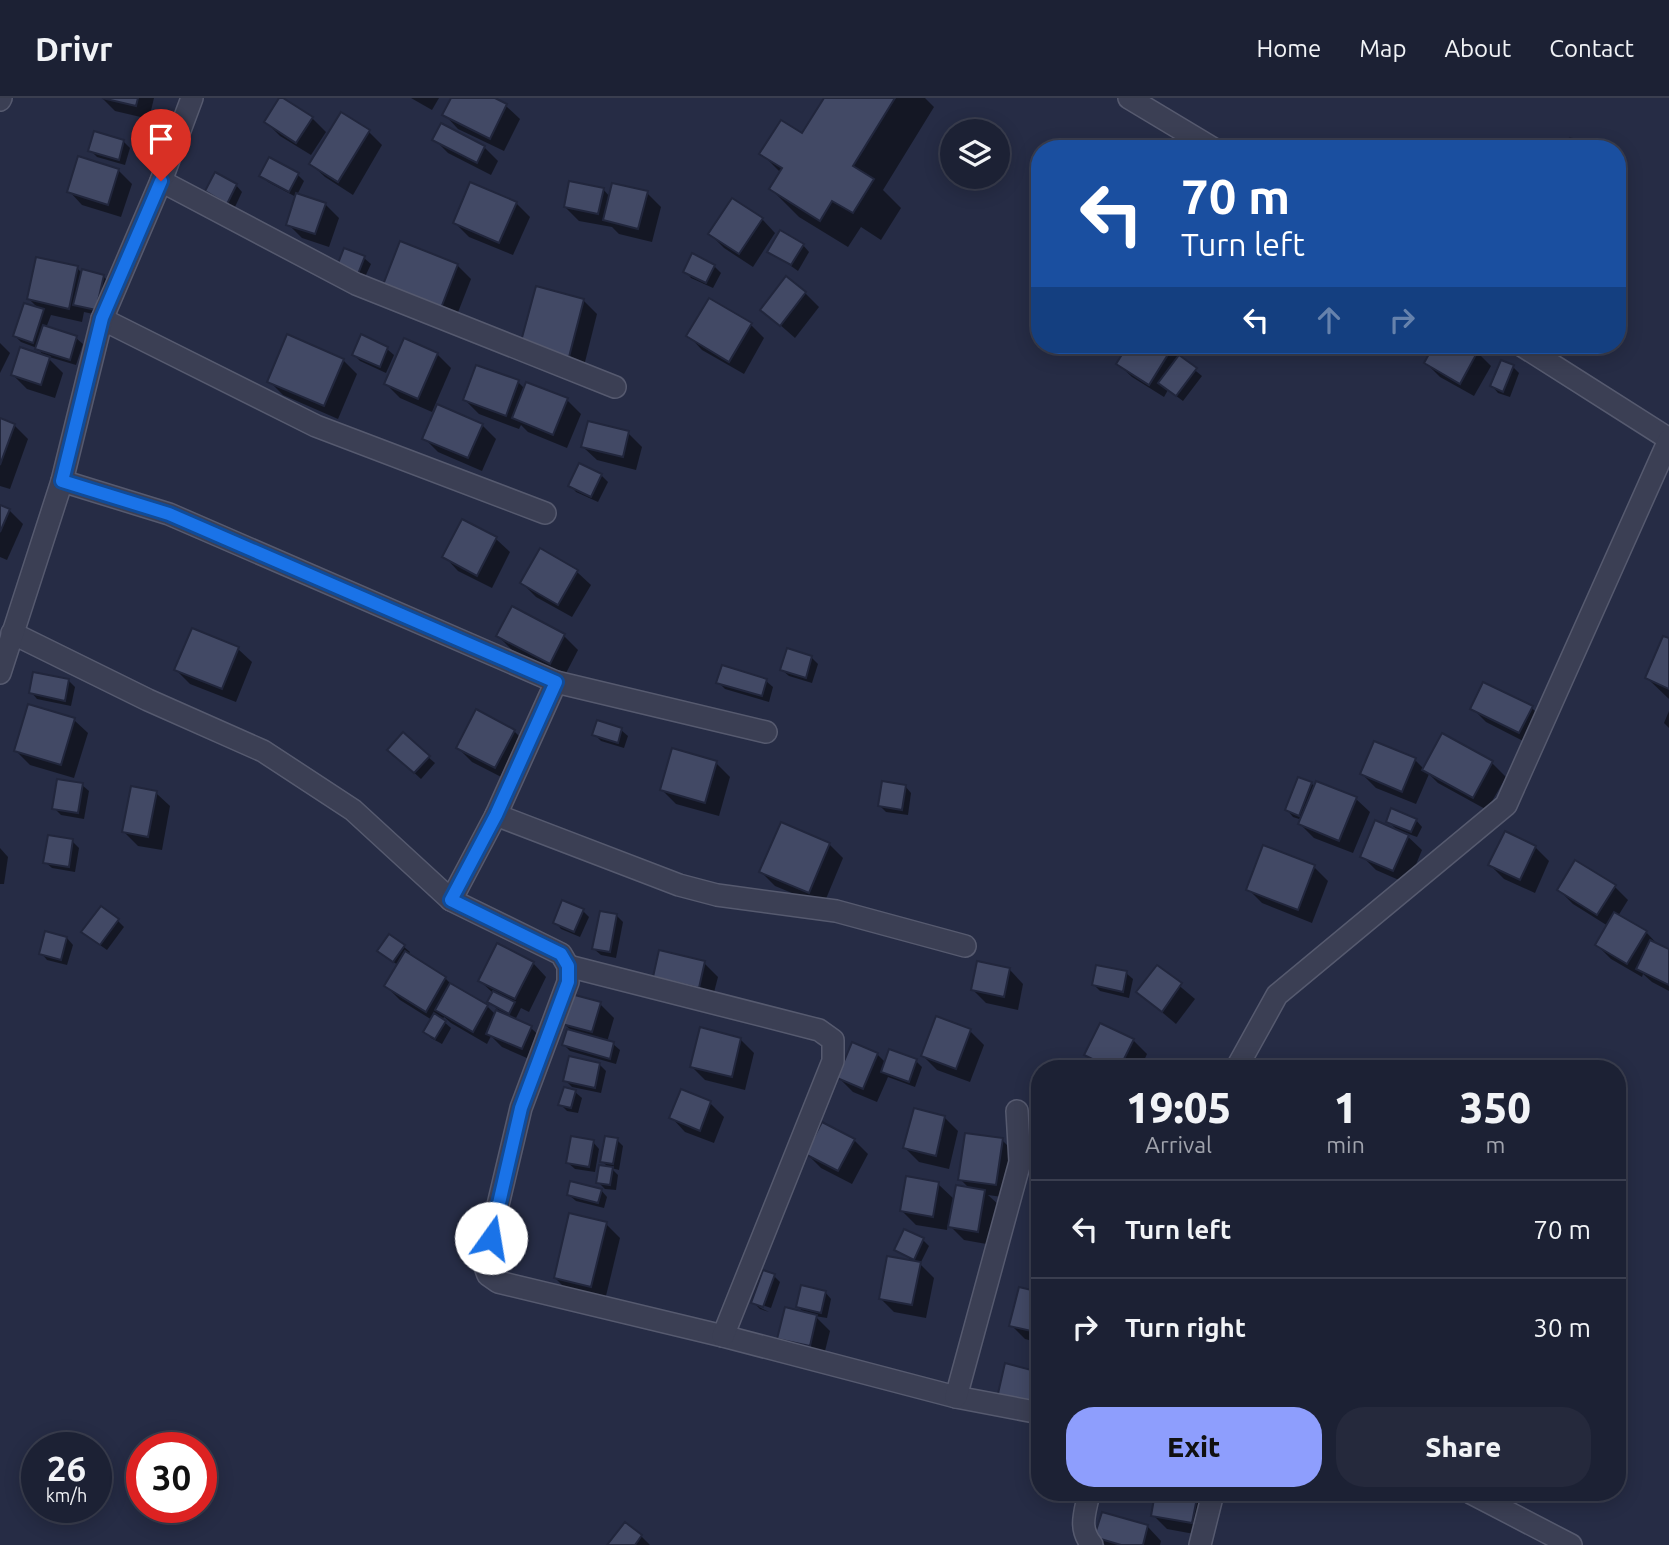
<!DOCTYPE html>
<style>
body{margin:0;font-family:Ubuntu,sans-serif;background:#25293c;color:#f1f3f6;height:100vh;display:flex;flex-direction:column;font-size:26px;white-space:nowrap}
*{box-sizing:border-box;margin:0}
p{font-size:23px;color:#a0a3ac}
.icon{flex:none;width:38px;height:38px;fill:none;stroke:currentColor;stroke-width:2;stroke-linecap:round;stroke-linejoin:round}
.map{position:relative;flex:1;overflow:hidden}
.sheet{position:absolute;left:1031px;top:962px;width:595px;height:441px;display:flex;flex-direction:column;background:#1c2134;border-radius:28px;box-shadow:0 4px 18px #0003,0 0 0 2px #3a3e4f}
.sheet>*{flex:none}
.hud{position:absolute;left:1031px;top:42px;width:595px;height:214px;border-radius:28px;box-shadow:0 4px 18px #0003,0 0 0 2px #3a3e4f;background:#1a4fa0;color:#fff;overflow:hidden}
.tools{position:absolute;left:940px;top:21px;display:grid;gap:14px}
.tools a{display:grid;place-items:center;width:70px;height:70px;border-radius:50%;background:#1c2134;box-shadow:0 4px 18px #0003,0 0 0 2px #3a3e4f;font-size:35px}
.speed{position:absolute;left:21px;top:1334px;display:flex;gap:14px;font-size:35px;font-weight:700;text-align:center}
.speed>*{display:grid;place-content:center;width:91px;height:91px;border-radius:50%;background:#1c2134;box-shadow:0 4px 18px #0003,0 0 0 2px #3a3e4f;line-height:1}
.speed small{font-size:18px;font-weight:400}
.speed .limit{border:10px solid #d22;background:#fff;color:#111}
.pin{position:absolute;display:grid;place-items:center;width:60px;height:60px;color:#fff;margin:-72px -30px;border-radius:50% 50% 50% 0;rotate:-45deg;box-shadow:0 0 7px #0007}
.pin .icon{rotate:45deg}
.me{position:absolute;width:77px;margin:-38px;rotate:13deg;stroke-linejoin:round;filter:drop-shadow(0 0 5px #0008)}
.turn{display:flex;align-items:center;gap:24px;height:147px;padding:0 35px;font-size:32px}
.turn .icon{width:91px;height:91px;stroke-width:2.5}
.turn b{display:block;font-size:49px;line-height:60px}
.lanes{display:flex;align-items:center;height:66px;padding:0 35px;background:#0003;justify-content:center;gap:35px;direction:ltr}
.lanes .off{opacity:.35}
.eta{display:flex;justify-content:space-evenly;align-items:center;height:119px;text-align:center}
.eta b{font-size:42px;font-weight:800;line-height:49px}
.button{display:flex;gap:14px;margin-top:auto;padding:14px 35px}
.button a{flex:1;height:80px;border-radius:28px;background:#8e9efd;color:#111;font-size:28px;font-weight:800;line-height:80px;text-align:center}
.button a+a{background:#25293c;color:#f1f3f6}
ul{padding:0;list-style:none}
li{display:flex;align-items:center;gap:21px;height:98px;padding:0 35px;border-top:2px solid #3a3e4f}
li div{flex:1}
li b{display:block;font-size:26px}
li em{font-style:normal}
header{display:flex;align-items:center;gap:42px;box-sizing:border-box;height:98px;padding:0 35px;background:#1c2134;border-bottom:2px solid #3a3e4f}
header strong{font-size:33px}
nav{display:flex;gap:38px;margin-inline-start:auto;font-size:24px}
.map>svg:first-child{display:block}
.shadow{fill:#0007}
.building{fill:#424965;stroke:#21263c;stroke-width:2}
.lines{fill:none;stroke-linecap:round;stroke-linejoin:round}
.minor-casing{stroke:#565a6f;stroke-width:24}
.minor{stroke:#3b3f54;stroke-width:21}
.route-casing{stroke:#114b97;stroke-width:18}
.route{stroke:#1a73e8;stroke-width:12}
</style>
<header>
<strong>Drivr</strong>
<nav><a>Home</a><a>Map</a><a>About</a><a>Contact</a></nav>
</header>
<div class="map">
<svg width="1669" height="1447" viewBox="0 0 1669 1447">
<rect width="100%" height="100%" fill="#262c45"/>
<g class="shadow">
<polygon points="102,0 154,0 149,21 115,13"/>
<polygon points="411,0 439,0 432,12"/>
<polygon points="453,0 491,0 506,8 520,21 504,53 458,31 445,17"/>
<polygon points="826,0 925,0 934,9 883,92 901,110 881,142 861,129 848,149 799,119 771,91 781,75 762,56 803,38"/>
<polygon points="312,20 326,34 311,57 280,38 266,24"/>
<polygon points="369,34 382,47 353,97 325,79 311,66"/>
<polygon points="434,41 484,49 498,63 491,77 448,55"/>
<polygon points="123,43 130,50 125,67 97,59 90,52"/>
<polygon points="118,72 132,86 121,119 82,107 69,93"/>
<polygon points="262,77 298,77 304,83 297,97 325,106 339,120 329,149 302,140 288,126 296,99 268,84"/>
<polygon points="236,87 242,94 234,111 213,100 207,93"/>
<polygon points="603,91 610,99 647,95 661,109 652,144 619,136 612,129 579,123 565,109"/>
<polygon points="516,105 530,119 513,157 469,139 455,125"/>
<polygon points="762,121 775,135 753,169 724,150 710,136"/>
<polygon points="803,147 809,154 798,173 770,153"/>
<polygon points="693,157 714,168 721,175 713,190 691,180 685,173"/>
<polygon points="364,160 371,166 364,181 346,174"/>
<polygon points="457,167 471,181 455,222 399,200"/>
<polygon points="77,170 83,176 103,178 110,185 102,218 84,214 82,224 51,217 46,230 76,240 83,246 76,267 46,258 63,275 55,300 27,291 13,277 46,260 37,250 21,244 15,238 39,211 29,201"/>
<polygon points="805,195 819,209 795,240 762,211"/>
<polygon points="583,202 597,216 583,272 536,260"/>
<polygon points="751,227 764,240 744,276 702,252 689,238"/>
<polygon points="362,239 387,251 394,257 386,275 360,263 354,257"/>
<polygon points="0,245 10,255 0,275"/>
<polygon points="1130,247 1164,247 1202,278 1183,303 1168,292 1164,299 1132,279 1118,266"/>
<polygon points="1436,247 1463,247 1477,254 1491,268 1474,298 1440,279 1426,265"/>
<polygon points="437,256 451,270 432,314 400,300 386,286"/>
<polygon points="343,262 357,276 338,321 283,297 269,283"/>
<polygon points="1513,269 1519,275 1510,299 1498,295 1492,288"/>
<polygon points="518,284 525,291 567,302 581,316 567,350 528,334 521,327 519,331 479,316 465,302"/>
<polygon points="0,322 14,327 28,341 10,391 0,388"/>
<polygon points="482,327 496,341 482,373 438,354 424,340"/>
<polygon points="628,335 642,349 636,372 597,362 583,349"/>
<polygon points="601,377 608,384 598,404 576,394 570,387"/>
<polygon points="0,408 9,412 23,426 7,462 0,459"/>
<polygon points="463,423 496,441 510,454 492,490 458,473 445,459"/>
<polygon points="577,474 591,487 572,519 536,499 522,485"/>
<polygon points="513,511 564,538 578,552 564,579 512,552 498,538"/>
<polygon points="1669,542 1669,601 1647,580"/>
<polygon points="238,551 252,564 236,604 190,586 176,572"/>
<polygon points="811,559 818,566 812,585 789,578 782,572"/>
<polygon points="69,583 75,589 71,608 37,601 31,594"/>
<polygon points="766,583 773,589 769,604 725,591 718,584"/>
<polygon points="1472,610 1532,610 1545,624 1533,648 1486,624"/>
<polygon points="1669,613 1669,630 1664,625"/>
<polygon points="74,622 88,635 74,680 30,667 16,653"/>
<polygon points="621,632 628,638 624,650 601,643 594,636"/>
<polygon points="514,633 528,647 509,683 472,664 458,650"/>
<polygon points="396,658 428,659 435,665 421,681"/>
<polygon points="1415,662 1424,671 1492,665 1506,679 1487,712 1438,685 1429,676 1416,706 1376,690 1362,676"/>
<polygon points="716,665 730,679 719,718 676,706 662,692"/>
<polygon points="1311,685 1315,689 1356,701 1370,714 1353,755 1314,740 1300,726 1302,722 1293,719 1287,712"/>
<polygon points="82,687 89,693 84,721 61,717 54,710"/>
<polygon points="905,688 911,695 908,717 886,714 880,708"/>
<polygon points="156,695 170,708 162,752 138,748 124,734"/>
<polygon points="1416,722 1422,729 1417,739 1403,734 1422,752 1408,786 1376,772 1362,758 1399,734 1388,723"/>
<polygon points="1506,735 1535,749 1549,763 1535,795 1504,781 1490,767"/>
<polygon points="72,743 79,750 75,774 52,770 45,764"/>
<polygon points="829,746 843,760 823,808 775,788 761,774"/>
<polygon points="0,750 8,759 4,786 0,786"/>
<polygon points="1314,769 1328,783 1312,825 1262,805 1248,791"/>
<polygon points="1614,788 1628,802 1618,818 1646,834 1660,849 1669,853 1669,893 1652,884 1643,876 1642,879 1611,861 1597,847 1608,828 1573,806 1559,792"/>
<polygon points="583,813 589,819 580,839 561,831 555,824"/>
<polygon points="616,817 623,824 616,860 601,857 594,851"/>
<polygon points="117,822 124,829 107,852 90,840"/>
<polygon points="67,840 73,847 67,867 47,862 41,855"/>
<polygon points="403,848 410,854 408,857 445,880 454,889 487,908 496,917 498,912 490,904 494,896 480,883 533,865 546,879 529,914 521,910 515,922 531,930 545,943 536,964 502,949 491,938 487,946 451,925 444,919 442,922 451,930 442,946 431,940 425,934 432,922 400,902 386,888 399,868 379,853"/>
<polygon points="704,865 718,879 712,902 654,878"/>
<polygon points="1157,869 1195,901 1176,926 1138,894"/>
<polygon points="1010,872 1023,886 1018,912 986,905 973,892"/>
<polygon points="1126,875 1133,881 1129,900 1100,893 1094,887"/>
<polygon points="600,906 614,920 607,944 613,946 620,952 616,966 570,953 564,947 573,934 564,926"/>
<polygon points="970,933 984,947 970,984 937,972 923,958"/>
<polygon points="740,941 754,955 745,992 705,982 691,968"/>
<polygon points="1133,942 1147,956 1140,971 1101,971 1086,957"/>
<polygon points="877,956 886,965 916,963 922,969 915,989 888,979 877,1004 853,994 839,980"/>
<polygon points="599,966 606,973 601,995 572,989 565,982"/>
<polygon points="682,993 710,1005 724,1019 714,1045 685,1034 672,1020"/>
<polygon points="575,994 582,1000 578,1015 567,1013 560,1006"/>
<polygon points="944,1019 958,1033 949,1071 919,1064 905,1050"/>
<polygon points="617,1042 623,1048 619,1072 611,1070 618,1077 616,1092 605,1091 598,1084 609,1070 602,1063"/>
<polygon points="854,1042 868,1056 852,1086 821,1070 807,1056"/>
<polygon points="1002,1042 1016,1056 1009,1100 988,1097 999,1107 992,1147 964,1142 948,1126 947,1132 916,1127 902,1113 938,1086 955,1102 970,1091 960,1081"/>
<polygon points="593,1044 599,1051 595,1074 575,1071 568,1065"/>
<polygon points="601,1092 607,1099 604,1110 576,1103 569,1097"/>
<polygon points="606,1126 620,1140 605,1202 569,1194 555,1180"/>
<polygon points="519,1127 525,1133 510,1164 494,1153"/>
<polygon points="923,1142 929,1148 920,1166 934,1180 926,1220 894,1214 880,1200 914,1164 897,1151"/>
<polygon points="774,1178 780,1184 771,1210 759,1206 759,1209 769,1214 760,1211 753,1204"/>
<polygon points="825,1194 831,1201 827,1220 815,1218 830,1233 823,1261 793,1254 779,1240 806,1216 798,1209"/>
<polygon points="1040,1196 1040,1245 1025,1241 1011,1227"/>
<polygon points="1038,1275 1040,1319 1012,1313"/>
<polygon points="1157,1395 1201,1395 1212,1405 1205,1438 1167,1431 1153,1417"/>
<polygon points="625,1426 641,1438 650,1447 609,1447"/>
<polygon points="1148,1429 1161,1443 1160,1447 1105,1447 1096,1438"/>
</g>
<g class="building">
<polygon points="102,0 138,0 136,8"/>
<polygon points="279,0 283,0 313,19 296,45 264,24"/>
<polygon points="451,0 495,0 507,6 490,41 442,17"/>
<polygon points="824,0 895,0 853,68 874,81 853,115 832,103 820,123 769,91 782,70 759,56 781,22 802,35"/>
<polygon points="341,14 370,32 338,84 309,66"/>
<polygon points="441,25 485,48 477,65 432,42"/>
<polygon points="94,33 124,42 119,62 88,53"/>
<polygon points="1570,40 1594,51 1559,51"/>
<polygon points="78,58 119,71 108,107 67,94"/>
<polygon points="269,59 299,75 289,94 259,78"/>
<polygon points="215,74 237,86 227,106 205,93"/>
<polygon points="569,83 604,90 598,116 564,109"/>
<polygon points="470,84 517,104 499,145 453,125"/>
<polygon points="612,85 648,93 638,131 603,122"/>
<polygon points="296,95 326,105 315,136 286,127"/>
<polygon points="732,100 763,120 739,156 708,136"/>
<polygon points="780,132 804,146 791,167 767,154"/>
<polygon points="400,143 458,166 441,210 383,187"/>
<polygon points="344,150 365,158 358,176 337,168"/>
<polygon points="692,155 715,167 706,185 683,174"/>
<polygon points="36,159 78,168 69,211 27,201"/>
<polygon points="82,171 104,177 96,212 73,207"/>
<polygon points="786,178 806,194 780,228 760,212"/>
<polygon points="536,188 584,201 569,259 520,247"/>
<polygon points="709,200 752,225 729,264 686,238"/>
<polygon points="24,205 44,211 33,245 13,238"/>
<polygon points="43,227 77,238 70,262 35,251"/>
<polygon points="287,236 344,261 324,308 267,284"/>
<polygon points="361,236 388,249 380,269 352,257"/>
<polygon points="404,240 438,255 418,301 384,286"/>
<polygon points="1128,247 1167,247 1172,250 1149,287 1116,266"/>
<polygon points="1434,247 1467,247 1478,253 1460,286 1424,265"/>
<polygon points="20,249 50,259 41,287 11,277"/>
<polygon points="1179,257 1197,270 1176,298 1158,285"/>
<polygon points="1501,262 1514,267 1503,294 1490,288"/>
<polygon points="476,267 519,282 506,318 463,302"/>
<polygon points="526,284 568,300 553,337 512,320"/>
<polygon points="437,306 483,326 468,360 422,341"/>
<polygon points="0,320 15,326 0,367"/>
<polygon points="588,323 629,333 623,359 581,349"/>
<polygon points="579,365 602,376 591,399 568,388"/>
<polygon points="0,407 10,411 0,434"/>
<polygon points="462,421 497,439 477,478 442,459"/>
<polygon points="540,450 578,472 558,507 520,485"/>
<polygon points="512,508 565,536 550,566 496,538"/>
<polygon points="192,530 239,549 222,591 174,572"/>
<polygon points="1663,538 1669,540 1669,591 1645,580"/>
<polygon points="787,550 812,558 806,580 780,572"/>
<polygon points="722,567 767,581 762,598 716,585"/>
<polygon points="33,574 69,581 65,603 29,595"/>
<polygon points="1483,584 1533,608 1519,635 1470,611"/>
<polygon points="28,606 75,620 61,667 14,653"/>
<polygon points="476,611 515,632 495,670 456,650"/>
<polygon points="597,622 622,630 618,645 592,637"/>
<polygon points="403,634 430,658 414,675 387,652"/>
<polygon points="1442,635 1493,663 1473,700 1422,672"/>
<polygon points="1374,643 1416,660 1402,694 1360,676"/>
<polygon points="672,650 717,663 705,705 660,692"/>
<polygon points="1298,679 1312,684 1299,718 1285,712"/>
<polygon points="57,681 83,685 78,715 52,711"/>
<polygon points="882,683 906,687 902,712 878,708"/>
<polygon points="1316,683 1357,699 1339,743 1298,726"/>
<polygon points="131,688 157,693 148,739 122,734"/>
<polygon points="1391,710 1417,721 1411,734 1386,724"/>
<polygon points="1375,722 1409,737 1393,773 1360,759"/>
<polygon points="781,724 830,745 809,795 759,774"/>
<polygon points="1505,733 1536,748 1520,782 1488,767"/>
<polygon points="48,737 73,741 69,769 43,765"/>
<polygon points="1263,747 1315,767 1298,812 1246,792"/>
<polygon points="1575,762 1616,787 1597,817 1557,792"/>
<polygon points="562,802 584,811 574,834 553,825"/>
<polygon points="101,808 119,821 100,847 81,834"/>
<polygon points="600,813 617,816 610,854 592,851"/>
<polygon points="1614,814 1647,833 1627,866 1595,847"/>
<polygon points="45,833 67,839 61,862 39,856"/>
<polygon points="389,836 405,847 393,864 377,853"/>
<polygon points="1650,842 1669,851 1669,887 1636,871"/>
<polygon points="497,845 534,864 515,901 478,883"/>
<polygon points="659,852 705,863 699,890 653,879"/>
<polygon points="405,853 446,879 426,914 384,888"/>
<polygon points="977,863 1010,870 1004,899 971,892"/>
<polygon points="1096,867 1127,873 1123,894 1092,887"/>
<polygon points="1157,867 1182,885 1162,914 1136,894"/>
<polygon points="450,885 488,907 473,934 435,912"/>
<polygon points="493,893 515,904 509,916 487,904"/>
<polygon points="571,896 601,904 592,934 562,926"/>
<polygon points="496,912 532,928 522,951 486,936"/>
<polygon points="434,915 446,923 435,941 423,934"/>
<polygon points="936,918 971,931 956,971 921,958"/>
<polygon points="1100,925 1134,941 1119,971 1113,971 1084,957"/>
<polygon points="700,929 741,940 732,979 690,969"/>
<polygon points="567,931 614,944 610,961 562,947"/>
<polygon points="852,944 878,955 863,991 837,980"/>
<polygon points="889,951 917,961 909,984 881,974"/>
<polygon points="569,958 600,965 595,990 563,983"/>
<polygon points="564,989 576,992 571,1010 558,1007"/>
<polygon points="681,991 711,1003 700,1033 669,1020"/>
<polygon points="914,1010 945,1018 936,1058 903,1050"/>
<polygon points="822,1024 855,1041 838,1073 805,1056"/>
<polygon points="965,1035 1003,1040 996,1087 958,1082"/>
<polygon points="571,1038 594,1042 589,1069 566,1065"/>
<polygon points="605,1038 618,1040 613,1066 600,1064"/>
<polygon points="599,1067 613,1069 610,1087 596,1085"/>
<polygon points="906,1078 939,1084 933,1119 900,1113"/>
<polygon points="570,1083 602,1091 598,1105 567,1097"/>
<polygon points="956,1087 985,1092 978,1134 948,1129"/>
<polygon points="1039,1108 1040,1108 1040,1143 1032,1142"/>
<polygon points="569,1115 607,1124 591,1189 554,1180"/>
<polygon points="508,1119 520,1125 504,1159 492,1153"/>
<polygon points="904,1131 924,1140 914,1162 894,1152"/>
<polygon points="887,1158 921,1164 912,1207 879,1201"/>
<polygon points="763,1172 775,1176 763,1209 751,1205"/>
<polygon points="801,1187 826,1193 821,1215 796,1209"/>
<polygon points="1019,1189 1040,1194 1040,1235 1009,1228"/>
<polygon points="785,1209 817,1217 810,1248 777,1241"/>
<polygon points="1005,1265 1039,1274 1030,1307 997,1300"/>
<polygon points="1155,1395 1198,1395 1192,1425 1151,1418"/>
<polygon points="1102,1414 1148,1427 1143,1447 1121,1447 1094,1439"/>
<polygon points="625,1424 642,1437 635,1447 607,1447"/>
</g>
<g class="lines">
<defs>
<g id="minor">
<polyline points="1129,0 1214,51"/>
<polyline points="0,2 1,0"/>
<polyline points="161,83 356,186 615,289"/>
<polyline points="102,221 316,328 545,415"/>
<polyline points="1521,247 1669,341"/>
<polyline points="62,383 169,416 556,584 766,634"/>
<polyline points="12,535 148,602 263,653 353,712 451,802 561,856 568,868 568,884 521,1010 484,1166 488,1177 498,1184 723,1238 956,1299 1040,1315"/>
<polyline points="0,575 62,383 102,221 161,83 192,0"/>
<polyline points="496,717 679,787 717,797 836,813 965,848"/>
<polyline points="451,802 496,717 556,584"/>
<polyline points="568,868 819,932 833,942 833,963 723,1238"/>
<polyline points="1236,971 1277,897 1506,707 1669,342"/>
<polyline points="956,1299 1020,1064 1017,1013"/>
<path d="M1089,1395C1085,1415 1078,1430 1092,1447"/>
<polyline points="1471,1395 1571,1447"/>
<polyline points="1200,1447 1213,1395"/>
</g>
</defs>
<use href="#minor" class="minor-casing"/>
<use href="#minor" class="minor"/>
</g>
<g class="lines">
<defs>
<polyline id="route" points="161,83 102,220 62,383 169,416 556,584 496,717 451,802 561,856 568,868 568,884 521,1010 491,1140"/>
</defs>
<use href="#route" class="route-casing"/>
<use href="#route" class="route"/>
</g>
</svg>
<div class="tools">
<a><svg class="icon" aria-label="layers" viewBox="0 0 24 24"><path d="M12 4l9 5-9 5-9-5zM3 14l9 5 9-5"/></svg></a>
</div>
<div class="speed"><div>26<small>km/h</small></div><div class="limit">30</div></div>
<div class="pin" style="left:161px;top:83px;background:#d93025"><svg class="icon" aria-label="arrive" viewBox="0 0 24 24"><path d="M6 21V4h12l-3 4 3 4H6"/></svg></div>
<svg class="me" style="left:491px;top:1140px" viewBox="-20 -20 40 40"><circle r="19" fill="#fff"/><path d="M0-13L10 11 0 6-10 11z" fill="#1a73e8"/></svg>
<div class="hud">
<div class="turn"><svg class="icon" aria-label="left" viewBox="0 0 24 24"><path d="M17 20v-9H6M10 6l-5 5 5 5"/></svg><div><b>70 m</b>Turn left</div></div>
<div class="lanes"><svg class="icon" aria-label="left" viewBox="0 0 24 24"><path d="M17 20v-9H6M10 6l-5 5 5 5"/></svg><svg class="icon off" aria-label="ahead" viewBox="0 0 24 24"><path d="M12 20V5M6 11l6-6 6 6"/></svg><svg class="icon off" aria-label="right" viewBox="0 0 24 24"><path d="M7 20v-9h11M14 6l5 5-5 5"/></svg></div>
</div>
<section class="sheet">
<div class="eta">
<div><b>19:05</b><p>Arrival</p></div>
<div><b>1</b><p>min</p></div>
<div><b>350</b><p>m</p></div>
</div>
<ul>
<li><svg class="icon" aria-label="left" viewBox="0 0 24 24"><path d="M17 20v-9H6M10 6l-5 5 5 5"/></svg><div><b>Turn left</b></div><em>70 m</em></li>
<li><svg class="icon" aria-label="right" viewBox="0 0 24 24"><path d="M7 20v-9h11M14 6l5 5-5 5"/></svg><div><b>Turn right</b></div><em>30 m</em></li>
</ul>
<div class="button"><a>Exit</a><a>Share</a></div>
</section>
</div>
